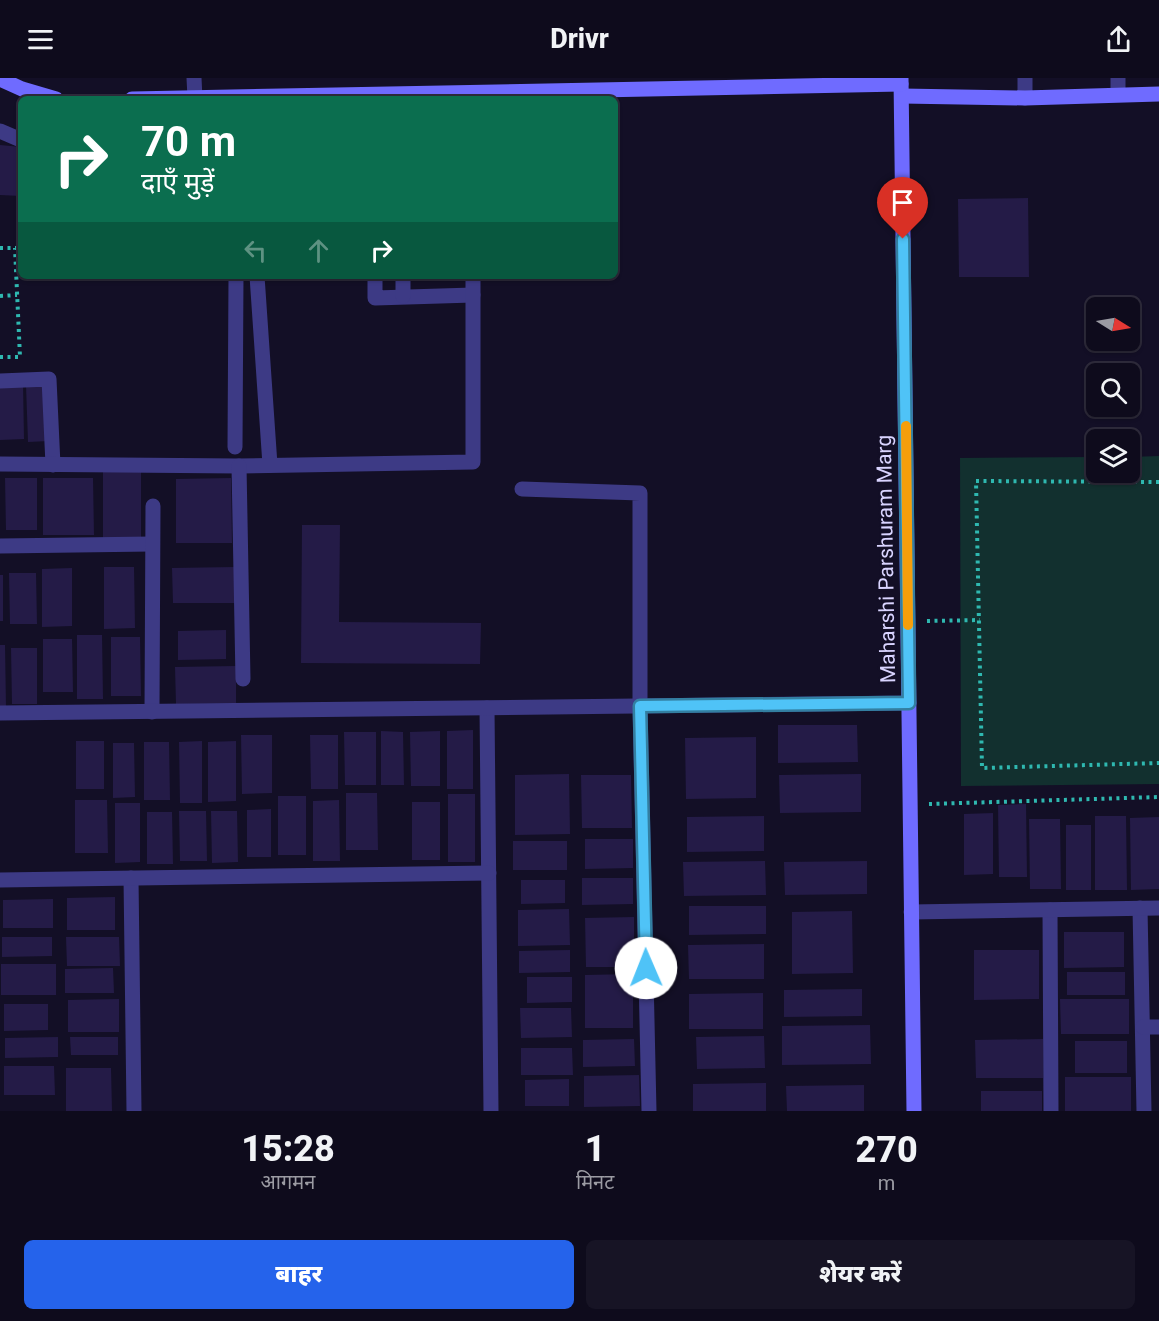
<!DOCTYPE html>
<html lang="hi">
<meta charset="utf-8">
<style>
body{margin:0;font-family:Roboto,"Noto Sans Devanagari",sans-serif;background:#171425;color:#f1f3f6;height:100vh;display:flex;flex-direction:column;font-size:22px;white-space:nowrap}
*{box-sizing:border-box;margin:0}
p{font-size:20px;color:#9b9ba3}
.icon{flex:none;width:33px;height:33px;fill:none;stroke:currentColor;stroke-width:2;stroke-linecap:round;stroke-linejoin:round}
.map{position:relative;height:1033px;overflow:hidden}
.side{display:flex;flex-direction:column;background:#0e0b1c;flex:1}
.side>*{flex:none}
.top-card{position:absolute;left:18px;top:18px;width:600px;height:183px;border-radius:9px;box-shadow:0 2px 4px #0004,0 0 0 2px #2e2b3b;background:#0b6e4f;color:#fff;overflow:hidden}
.needle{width:39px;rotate:101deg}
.controls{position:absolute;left:1086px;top:219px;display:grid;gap:12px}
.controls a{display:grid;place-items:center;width:54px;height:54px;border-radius:9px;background:#0e0b1c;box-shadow:0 2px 4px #0004,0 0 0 2px #2e2b3b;font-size:30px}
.pin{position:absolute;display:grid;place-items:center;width:51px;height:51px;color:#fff;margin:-62px -26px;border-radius:50% 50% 50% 0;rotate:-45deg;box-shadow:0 0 6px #0007}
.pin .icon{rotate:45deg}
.me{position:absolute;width:66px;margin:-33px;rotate:359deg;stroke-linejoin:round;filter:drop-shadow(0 0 4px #0008)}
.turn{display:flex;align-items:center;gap:21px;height:126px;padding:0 24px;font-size:27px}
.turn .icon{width:78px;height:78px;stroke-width:2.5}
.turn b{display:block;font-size:42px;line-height:51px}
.lanes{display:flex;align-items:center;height:57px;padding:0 24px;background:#0003;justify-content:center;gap:30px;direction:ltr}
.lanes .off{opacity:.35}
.eta{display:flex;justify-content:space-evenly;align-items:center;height:102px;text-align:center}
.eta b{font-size:36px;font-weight:800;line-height:42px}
.cta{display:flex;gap:12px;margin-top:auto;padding:12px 24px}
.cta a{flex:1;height:69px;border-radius:9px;background:#2563eb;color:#fff;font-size:24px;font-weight:800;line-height:69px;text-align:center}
.cta a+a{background:#171425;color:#f1f3f6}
header{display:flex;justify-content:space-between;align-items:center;height:78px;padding:0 24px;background:#0e0b1c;font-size:27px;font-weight:800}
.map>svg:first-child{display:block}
.green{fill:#12302f}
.building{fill:#241b47}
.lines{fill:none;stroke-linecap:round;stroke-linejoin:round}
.path{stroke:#2fb8b0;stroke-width:4;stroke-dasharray:3 4.5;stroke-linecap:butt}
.street{stroke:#3d3a85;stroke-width:15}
.secondary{stroke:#6f6bff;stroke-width:15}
.route-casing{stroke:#337fa1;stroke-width:15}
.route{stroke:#4fc3f7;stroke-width:10}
.slow{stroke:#f59e0b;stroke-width:10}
.labels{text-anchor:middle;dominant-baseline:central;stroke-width:4.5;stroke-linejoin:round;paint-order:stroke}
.street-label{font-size:21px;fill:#d9d4ff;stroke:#130f26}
</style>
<header><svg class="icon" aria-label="menu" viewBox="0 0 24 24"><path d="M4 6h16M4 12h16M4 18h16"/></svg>Drivr<svg class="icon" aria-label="share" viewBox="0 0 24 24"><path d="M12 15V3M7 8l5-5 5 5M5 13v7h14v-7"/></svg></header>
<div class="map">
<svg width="1159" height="1033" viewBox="0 0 1159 1033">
<rect width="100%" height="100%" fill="#130f26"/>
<polygon class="green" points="1159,378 1159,706 961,708 960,380 1096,379 1096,394 1130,394 1130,379"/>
<g class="building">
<polygon points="0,67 21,69 21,118 0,117"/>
<polygon points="1028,120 1029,199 959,199 958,121"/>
<polygon points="410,198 468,198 468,201 410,202"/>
<polygon points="23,305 24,361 0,362 0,306"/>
<polygon points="26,307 48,307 49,363 28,364"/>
<rect x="103" y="392" width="38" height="70"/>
<polygon points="5,400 37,400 37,452 6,452"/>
<polygon points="43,400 93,400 94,457 43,457"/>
<polygon points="231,400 232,465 176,465 176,401"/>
<polygon points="302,447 340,447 339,544 481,545 480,586 301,585"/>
<polygon points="104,489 134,489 135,550 104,551"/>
<polygon points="235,489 235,525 173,525 172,490"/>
<polygon points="72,490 72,548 42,549 42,491"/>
<polygon points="9,495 36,495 37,546 10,546"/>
<rect x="0" y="497" width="3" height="46"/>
<polygon points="226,552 226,581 178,582 178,553"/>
<polygon points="77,557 102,557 103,621 77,621"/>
<polygon points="111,559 140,559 141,618 111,618"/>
<polygon points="43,561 72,561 73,614 43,614"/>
<polygon points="0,567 5,567 6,629 0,629"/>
<polygon points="11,570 37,570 37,626 12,626"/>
<polygon points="236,588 236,625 176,626 175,589"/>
<polygon points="778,647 857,647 858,684 778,685"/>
<polygon points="473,652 473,711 447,711 447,653"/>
<polygon points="381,653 403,654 404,707 381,707"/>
<polygon points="440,653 440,708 411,708 410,654"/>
<polygon points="344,654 376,654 376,707 345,707"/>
<polygon points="241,657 272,657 272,715 242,716"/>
<polygon points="310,657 338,657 338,711 311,711"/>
<polygon points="756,659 756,720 686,721 685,660"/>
<rect x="76" y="663" width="28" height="48"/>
<polygon points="202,663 202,725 180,725 179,664"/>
<polygon points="236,663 236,723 208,724 208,664"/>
<polygon points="144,664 169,664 170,722 144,722"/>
<polygon points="113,665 134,665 135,719 113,720"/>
<polygon points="569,696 570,756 515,757 515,697"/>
<polygon points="861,696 861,734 780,735 779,697"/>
<polygon points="581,697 631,697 632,750 582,750"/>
<polygon points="346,715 377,715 378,772 346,772"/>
<rect x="448" y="716" width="27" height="68"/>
<rect x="278" y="718" width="28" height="59"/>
<polygon points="75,722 107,722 108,775 75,775"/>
<polygon points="339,722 340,783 313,783 313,723"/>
<rect x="412" y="724" width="28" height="58"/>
<polygon points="115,725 140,725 140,784 115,785"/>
<polygon points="1026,726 1027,799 999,799 998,727"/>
<polygon points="271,731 271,779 247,779 247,732"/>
<polygon points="179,733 206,733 207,783 180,783"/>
<polygon points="211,733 237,733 238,784 212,785"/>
<polygon points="147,734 172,734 173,786 147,786"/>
<polygon points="993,735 993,796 964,797 964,736"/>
<polygon points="764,738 764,773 687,774 687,739"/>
<polygon points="1095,738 1126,738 1127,812 1095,812"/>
<polygon points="1159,739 1159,811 1131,812 1130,740"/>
<polygon points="1029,741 1060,741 1061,811 1030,811"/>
<rect x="1066" y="747" width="25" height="65"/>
<polygon points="585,761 633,761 633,790 585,791"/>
<rect x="513" y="763" width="54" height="29"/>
<polygon points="765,783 766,817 684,818 683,784"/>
<polygon points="867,783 867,816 785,817 784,784"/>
<polygon points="582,800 633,800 633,826 582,827"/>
<polygon points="521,802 565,802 565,825 521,826"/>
<polygon points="115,819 115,852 67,852 67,820"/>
<polygon points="53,821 53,850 3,850 3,822"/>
<polygon points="689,828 766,828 766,856 689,857"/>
<polygon points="569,831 570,867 518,868 518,832"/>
<polygon points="852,833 853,895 792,896 792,834"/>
<polygon points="634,839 634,889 586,889 585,840"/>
<polygon points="1064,854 1124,854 1124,889 1064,890"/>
<polygon points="2,859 52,859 52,878 2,879"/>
<polygon points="66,859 119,859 120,888 67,888"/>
<polygon points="764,866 764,901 689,901 688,867"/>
<polygon points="570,872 570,894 519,895 519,873"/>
<polygon points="974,872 1039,872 1039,921 974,922"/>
<rect x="1" y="886" width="55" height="31"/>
<polygon points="113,890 114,915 65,915 65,891"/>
<rect x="1067" y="894" width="58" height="23"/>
<polygon points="633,896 633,950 585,950 585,897"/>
<polygon points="527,899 572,899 572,924 527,925"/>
<polygon points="862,911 862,938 784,939 784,912"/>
<polygon points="763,915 763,951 689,951 689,916"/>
<polygon points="119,921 119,954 68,954 68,922"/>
<polygon points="1060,921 1129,921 1129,956 1061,956"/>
<polygon points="4,926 48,926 48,952 4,953"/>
<polygon points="520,930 571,930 572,959 521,960"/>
<polygon points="870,947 871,986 782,987 782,948"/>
<polygon points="764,958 765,990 697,991 696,959"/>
<polygon points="58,959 58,979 5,980 5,960"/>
<polygon points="70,959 118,959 118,977 71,977"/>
<polygon points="634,961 635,988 583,989 583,962"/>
<polygon points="1043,961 1043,1000 976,1000 975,962"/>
<rect x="1075" y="963" width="52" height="32"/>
<polygon points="521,970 572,970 573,997 521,997"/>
<polygon points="4,988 54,988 55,1017 4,1017"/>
<polygon points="66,990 111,990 112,1033 66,1033"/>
<polygon points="639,997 640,1028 584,1029 584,998"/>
<rect x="1065" y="999" width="66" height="34"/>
<polygon points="569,1001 569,1028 525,1028 525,1002"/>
<polygon points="766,1005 766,1033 693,1033 693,1006"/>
<polygon points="864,1007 864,1033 787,1033 786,1008"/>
<rect x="981" y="1013" width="61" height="20"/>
</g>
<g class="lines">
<g class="path">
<polyline points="0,170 21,170"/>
<polyline points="0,218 17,217"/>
<polyline points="0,279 20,279 15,170"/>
<polyline points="1159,404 976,403 982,690 1159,685"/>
<polyline points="927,543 980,542"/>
<polyline points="929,726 1159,719"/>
</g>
<g class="street">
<polyline points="194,0 195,20"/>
<polyline points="1025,0 1025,20"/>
<polyline points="1118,0 1118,16"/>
<polyline points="0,53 21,62"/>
<polyline points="257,198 270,387"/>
<polyline points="375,198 375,220 473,217"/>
<polyline points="403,198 403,218"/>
<polyline points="0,303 49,301 53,387"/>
<polyline points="235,369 236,198"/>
<polyline points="0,386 239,388 473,384 473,198"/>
<polyline points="239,388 243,601"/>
<polyline points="522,411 640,415 640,628 649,1033"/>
<polyline points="0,468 152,466"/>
<polyline points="487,630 491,1033"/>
<polyline points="152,634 153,428"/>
<polyline points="0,635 909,625"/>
<polyline points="131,800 134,1033"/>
<polyline points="0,802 489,795"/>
<polyline points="1140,830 1144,1033"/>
<polyline points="1050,832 1051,1033"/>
<polyline points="911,834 1159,830"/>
<polyline points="1143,949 1159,949"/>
</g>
<g class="secondary">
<polyline points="901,0 914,1033"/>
<polyline points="0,1 22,11 56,21"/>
<polyline points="902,18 1025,20 1159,16"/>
<polyline points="132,21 901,6"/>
</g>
</g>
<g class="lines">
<defs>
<polyline id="route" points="646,890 640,628 909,625 903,161"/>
</defs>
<use href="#route" class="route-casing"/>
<use href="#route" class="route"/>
<polyline class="slow" points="906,348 908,547"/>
</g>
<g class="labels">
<g class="street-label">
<text transform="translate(886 481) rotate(-91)">Maharshi Parshuram Marg</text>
</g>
</g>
</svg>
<div class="controls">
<a><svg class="needle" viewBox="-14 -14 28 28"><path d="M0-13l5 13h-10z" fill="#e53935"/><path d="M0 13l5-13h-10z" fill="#9b9ba3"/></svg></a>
<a><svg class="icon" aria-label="search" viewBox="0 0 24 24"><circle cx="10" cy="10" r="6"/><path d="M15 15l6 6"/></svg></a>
<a><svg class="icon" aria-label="layers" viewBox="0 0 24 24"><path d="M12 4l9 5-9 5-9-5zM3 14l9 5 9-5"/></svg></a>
</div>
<div class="pin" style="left:903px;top:161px;background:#d93025"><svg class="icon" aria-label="arrive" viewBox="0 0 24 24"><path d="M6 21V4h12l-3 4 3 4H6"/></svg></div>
<svg class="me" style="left:646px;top:890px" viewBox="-20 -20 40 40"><circle r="19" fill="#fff"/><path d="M0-13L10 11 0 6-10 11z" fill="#4fc3f7"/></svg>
<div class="top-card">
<div class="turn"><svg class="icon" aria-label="right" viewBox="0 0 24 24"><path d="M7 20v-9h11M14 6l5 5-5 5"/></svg><div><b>70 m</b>दाएँ मुड़ें</div></div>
<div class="lanes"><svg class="icon off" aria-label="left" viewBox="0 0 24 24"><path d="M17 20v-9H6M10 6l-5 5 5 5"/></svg><svg class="icon off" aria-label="ahead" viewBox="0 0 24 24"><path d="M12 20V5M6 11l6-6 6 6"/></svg><svg class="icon" aria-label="right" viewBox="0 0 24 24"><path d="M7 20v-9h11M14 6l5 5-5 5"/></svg></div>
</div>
</div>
<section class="side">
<div class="eta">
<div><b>15:28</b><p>आगमन</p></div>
<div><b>1</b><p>मिनट</p></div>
<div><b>270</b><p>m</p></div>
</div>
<div class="cta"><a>बाहर</a><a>शेयर करें</a></div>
</section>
